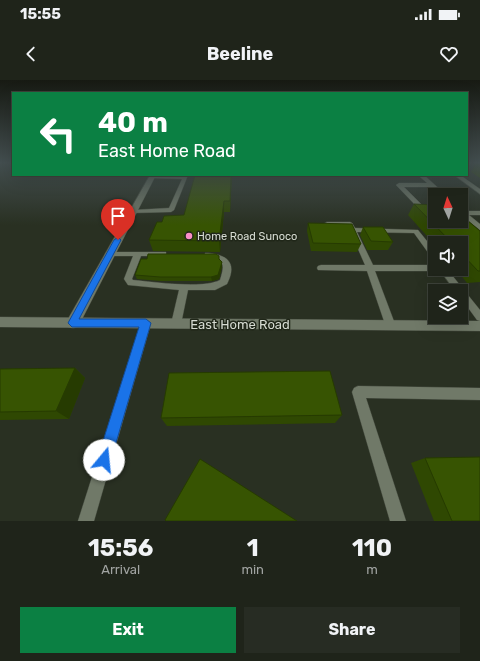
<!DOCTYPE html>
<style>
body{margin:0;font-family:Rubik,sans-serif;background:#272c23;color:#f1f3f6;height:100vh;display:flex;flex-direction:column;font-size:15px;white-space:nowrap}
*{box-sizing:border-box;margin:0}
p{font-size:13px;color:#a1a4a2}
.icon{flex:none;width:22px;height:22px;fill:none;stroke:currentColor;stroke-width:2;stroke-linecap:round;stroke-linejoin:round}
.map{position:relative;height:441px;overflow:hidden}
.sheet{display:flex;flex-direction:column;background:#1f241a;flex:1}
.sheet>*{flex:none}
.top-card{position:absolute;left:12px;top:12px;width:456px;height:84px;border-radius:0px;box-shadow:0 4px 16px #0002,0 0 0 1px #3c4139;background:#0b8043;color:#fff;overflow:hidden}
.needle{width:26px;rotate:356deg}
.tools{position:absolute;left:428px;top:108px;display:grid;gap:8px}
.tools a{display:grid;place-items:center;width:40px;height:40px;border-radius:0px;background:#1f241a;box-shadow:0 4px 16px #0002,0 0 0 1px #3c4139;font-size:20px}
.pin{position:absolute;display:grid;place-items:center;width:34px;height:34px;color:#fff;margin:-41px -17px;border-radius:50% 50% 50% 0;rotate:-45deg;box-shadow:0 0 4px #0007}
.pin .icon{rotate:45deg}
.me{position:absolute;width:44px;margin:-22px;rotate:17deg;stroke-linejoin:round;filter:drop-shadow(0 0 3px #0008)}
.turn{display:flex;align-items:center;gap:14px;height:84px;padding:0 20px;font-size:18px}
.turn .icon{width:52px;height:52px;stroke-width:2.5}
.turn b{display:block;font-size:28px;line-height:34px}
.eta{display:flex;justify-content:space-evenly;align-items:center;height:68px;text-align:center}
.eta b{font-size:24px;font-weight:700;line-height:28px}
.button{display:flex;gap:8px;margin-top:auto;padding:8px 20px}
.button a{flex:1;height:46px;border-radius:0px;background:#0b8043;color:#fff;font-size:16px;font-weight:700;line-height:46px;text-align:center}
.button a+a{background:#272c23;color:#f1f3f6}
.status{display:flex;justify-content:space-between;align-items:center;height:28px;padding:0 20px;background:#1f241a;direction:ltr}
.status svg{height:11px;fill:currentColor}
header{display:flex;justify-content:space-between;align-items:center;height:52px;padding:0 20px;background:#1f241a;font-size:18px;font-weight:700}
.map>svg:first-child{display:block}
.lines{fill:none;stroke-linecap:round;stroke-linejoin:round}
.lane-casing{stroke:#454b3f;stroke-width:1}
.street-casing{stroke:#454b3f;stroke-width:1}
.secondary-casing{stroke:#454b3f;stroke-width:1}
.lane{fill:#707968;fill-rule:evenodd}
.street{fill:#707968;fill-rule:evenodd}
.secondary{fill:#707968;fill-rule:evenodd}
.wall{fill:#2f4802}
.shaded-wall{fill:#263b01}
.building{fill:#375402;stroke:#263b01}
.route{fill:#1a73e8;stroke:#114b97}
.poi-dot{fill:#fb8fc6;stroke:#202719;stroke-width:1.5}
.labels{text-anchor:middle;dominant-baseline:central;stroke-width:3;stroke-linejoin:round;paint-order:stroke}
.far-poi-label{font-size:11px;fill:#d6dbd2;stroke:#202719;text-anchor:start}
.street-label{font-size:13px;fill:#d6dbd2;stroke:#202719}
</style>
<div class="status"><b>15:55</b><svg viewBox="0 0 49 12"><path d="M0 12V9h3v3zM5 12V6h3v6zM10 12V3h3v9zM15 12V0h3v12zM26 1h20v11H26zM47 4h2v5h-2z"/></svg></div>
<header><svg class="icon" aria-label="back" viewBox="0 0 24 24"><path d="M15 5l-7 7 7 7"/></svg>Beeline<svg class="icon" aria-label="heart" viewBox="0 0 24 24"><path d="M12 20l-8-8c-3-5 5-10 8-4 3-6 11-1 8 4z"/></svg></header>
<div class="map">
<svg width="480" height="441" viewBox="0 0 480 441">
<rect width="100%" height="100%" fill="#293022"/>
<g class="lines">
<defs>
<g id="lane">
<polygon points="152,95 188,95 174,130 171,132 131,133 131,131 133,130 169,128 182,99 150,98 150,96"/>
<polygon points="418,95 424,95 446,115 440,115 431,107 404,107 428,131 435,131 435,135 424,134 396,105 399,103 427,103"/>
<polygon points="454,95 460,95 480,109 480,114"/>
<polygon points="461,129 465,131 480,131 480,135 469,135 480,144 480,150 461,135"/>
<polygon points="327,142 350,142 352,143 355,148 418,150 435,171 435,178 432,178 414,153 357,152 373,185 435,185 435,189 438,189 435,191 375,191 395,244 393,247 390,248 387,247 385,244 367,191 318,190 317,188 318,186 321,185 365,185 348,146 325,145 324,144"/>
<path d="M107,172H166V176H141L132,199L133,200C154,202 203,209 220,200C226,181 223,181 205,177V173H208C229,175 237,184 227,204L215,210H188L181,244L179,247L176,248L173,247L171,244L179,210L128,205L124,199L133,176H110L106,174Z"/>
<polygon points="439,189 447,189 480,230 480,241 477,240 461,218 461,211 455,211"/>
<polygon points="146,239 149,240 151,243 94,441 78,441 141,243 143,240"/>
<polygon points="358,306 480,308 480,320 366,318 406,441 390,441 352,312 354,308"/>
</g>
<polygon id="street" points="150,95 156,95 78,247 73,248 68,247 67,243 68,239"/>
<polygon id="secondary" points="0,237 480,241 480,251 0,247"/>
</defs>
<use href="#lane" class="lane-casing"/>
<use href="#street" class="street-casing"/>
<use href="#secondary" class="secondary-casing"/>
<use href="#lane" class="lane"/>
<use href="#street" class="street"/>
<use href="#secondary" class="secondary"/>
</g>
<g class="wall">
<polygon points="476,83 480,83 480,98 471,92"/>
<polygon points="195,95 232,95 230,132 224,132 220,172 153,171 149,160 162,142 184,135"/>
<polygon points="414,124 480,151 480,202 467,203 456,189 461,189 461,163 435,163 435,165 408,135"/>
<polygon points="308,143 361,164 357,172 311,171 307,151"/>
<polygon points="363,147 393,162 388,170 367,170 360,155"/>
<polygon points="219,180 222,182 222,186 219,199 212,201 161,201 137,199 135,195"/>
<polygon points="75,288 85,298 69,339 0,340 0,289"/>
<polygon points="342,335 335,343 167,346 161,338"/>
<polygon points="425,378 480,441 434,441 411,383"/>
</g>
<g class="shaded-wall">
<polygon points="231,95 232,95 230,132 230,121"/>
<polygon points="224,121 224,132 220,172 219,161"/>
<polygon points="222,182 222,186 219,199 212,201 211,197"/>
<polygon points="75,288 85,298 69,339 56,331"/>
</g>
<g class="building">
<polygon points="195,95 231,95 230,121 224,121 219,161 149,160 157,142 162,142 164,136 184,135"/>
<polygon points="414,124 435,125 435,141 461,141 461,135 480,151 480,191 478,191 461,173 461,163 452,163"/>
<polygon points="308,143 352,144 361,164 313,163"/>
<polygon points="363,147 383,147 393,162 371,161"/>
<polygon points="148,174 216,174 219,176 219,179 222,182 218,195 211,197 160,197 135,195 141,179 147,179"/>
<polygon points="75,288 56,331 0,332 0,289"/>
<polygon points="330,291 342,335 161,338 169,293"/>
<polygon points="480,377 480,441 452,441 425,378"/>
<polygon points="200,379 297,441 166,441 165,440"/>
</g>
<linearGradient id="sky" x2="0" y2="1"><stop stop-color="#171a13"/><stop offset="0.57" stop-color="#434e4f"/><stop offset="1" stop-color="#434e4f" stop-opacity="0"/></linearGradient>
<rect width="480" height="145" fill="url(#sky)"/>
<polygon class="route" points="118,157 121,160 79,239 146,239 151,243 111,380 109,385 104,387 99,385 97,380 139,247 72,247 68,243 114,160"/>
<circle class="poi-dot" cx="189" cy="156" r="4"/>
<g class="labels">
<g class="far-poi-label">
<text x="197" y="156">Home Road Sunoco</text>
</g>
<g class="street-label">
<text x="240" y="244">East Home Road</text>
</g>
</g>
</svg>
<div class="tools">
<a><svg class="needle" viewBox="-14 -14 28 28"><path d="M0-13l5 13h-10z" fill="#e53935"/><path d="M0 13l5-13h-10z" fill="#a1a4a2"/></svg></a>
<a><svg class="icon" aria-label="sound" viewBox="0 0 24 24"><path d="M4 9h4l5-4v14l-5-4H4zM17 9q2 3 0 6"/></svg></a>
<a><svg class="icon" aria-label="layers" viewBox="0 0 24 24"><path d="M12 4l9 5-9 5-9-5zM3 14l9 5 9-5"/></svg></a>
</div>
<div class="pin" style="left:118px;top:160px;background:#d93025"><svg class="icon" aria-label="arrive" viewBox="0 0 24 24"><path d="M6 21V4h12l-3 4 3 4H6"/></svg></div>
<svg class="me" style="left:104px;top:380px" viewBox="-20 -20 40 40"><circle r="19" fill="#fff"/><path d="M0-13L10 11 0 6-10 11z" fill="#1a73e8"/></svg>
<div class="top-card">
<div class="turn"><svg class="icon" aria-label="left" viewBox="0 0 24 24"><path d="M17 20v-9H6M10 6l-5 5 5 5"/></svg><div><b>40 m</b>East Home Road</div></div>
</div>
</div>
<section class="sheet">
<div class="eta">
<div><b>15:56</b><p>Arrival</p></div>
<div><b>1</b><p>min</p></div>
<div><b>110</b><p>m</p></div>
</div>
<div class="button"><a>Exit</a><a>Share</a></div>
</section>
